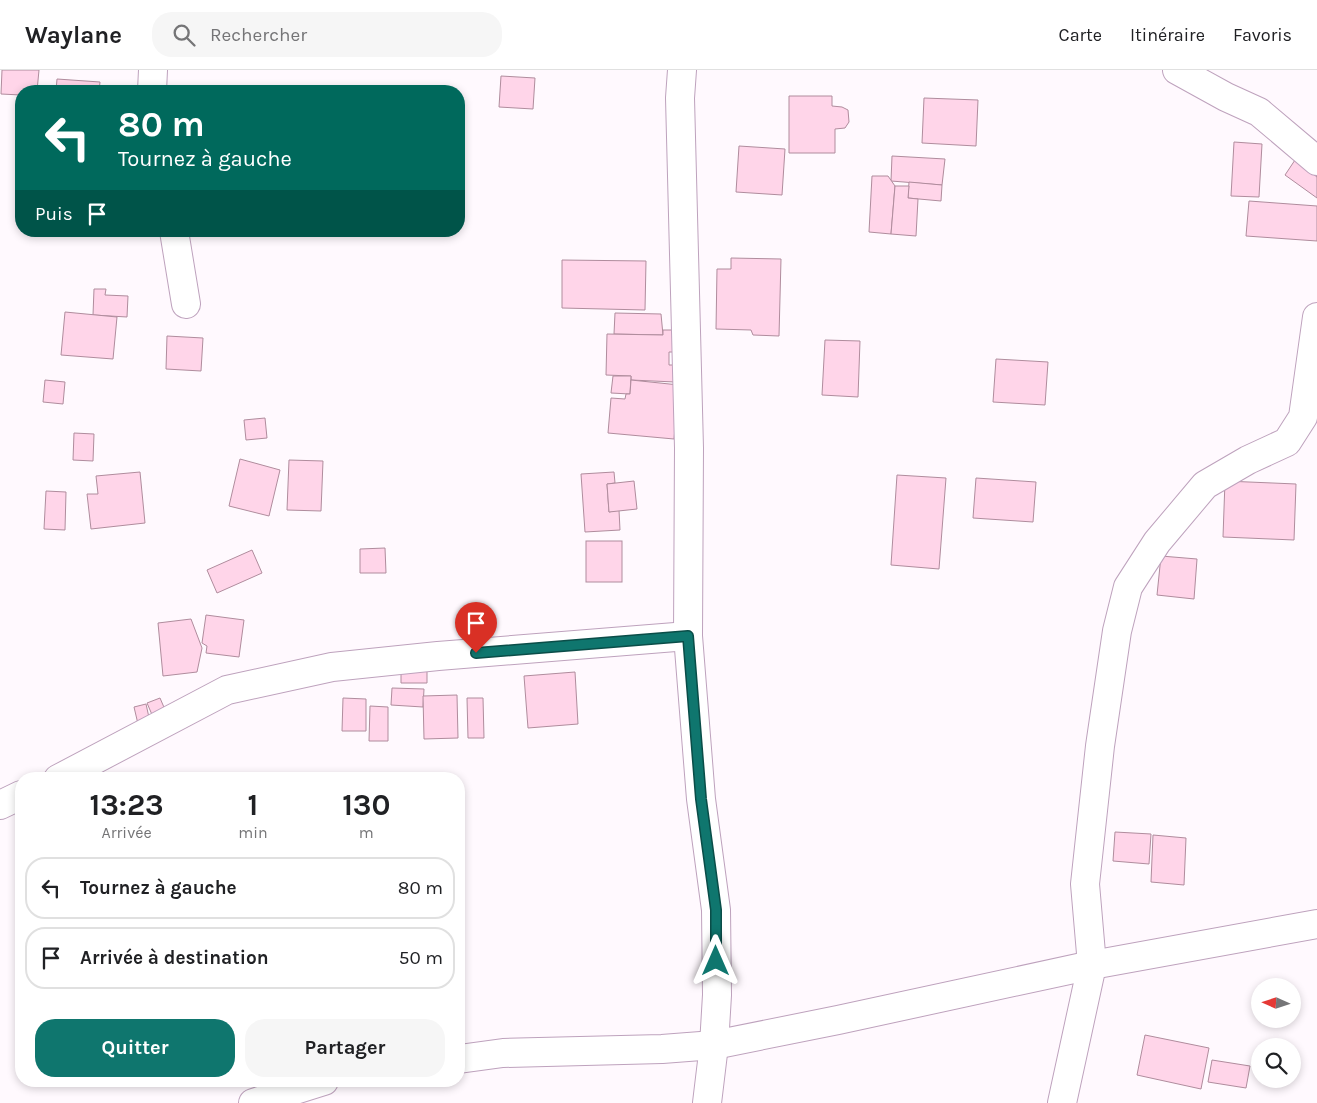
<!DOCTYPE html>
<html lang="fr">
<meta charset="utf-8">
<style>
body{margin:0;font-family:Karla,sans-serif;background:#f6f6f6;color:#202124;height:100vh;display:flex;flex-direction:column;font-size:19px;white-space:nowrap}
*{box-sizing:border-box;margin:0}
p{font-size:16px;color:#757577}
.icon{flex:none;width:28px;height:28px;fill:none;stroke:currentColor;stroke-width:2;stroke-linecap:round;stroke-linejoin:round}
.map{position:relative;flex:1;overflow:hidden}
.side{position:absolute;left:15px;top:702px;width:450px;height:315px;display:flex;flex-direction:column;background:#fff;border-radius:20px;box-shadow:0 2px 8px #0003}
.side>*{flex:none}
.guide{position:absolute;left:15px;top:15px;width:450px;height:152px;border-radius:20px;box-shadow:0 2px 8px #0003;background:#00695c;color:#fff;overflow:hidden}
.needle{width:32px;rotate:273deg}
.tools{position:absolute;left:1251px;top:908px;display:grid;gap:10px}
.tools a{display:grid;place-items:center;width:50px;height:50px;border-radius:50%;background:#fff;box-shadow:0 2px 8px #0003;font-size:25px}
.pin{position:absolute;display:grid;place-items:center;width:42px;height:42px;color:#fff;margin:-51px -21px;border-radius:50% 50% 50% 0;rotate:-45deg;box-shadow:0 0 5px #0007}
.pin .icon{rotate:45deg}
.me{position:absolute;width:55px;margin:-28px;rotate:0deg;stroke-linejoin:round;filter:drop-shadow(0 0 4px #0008)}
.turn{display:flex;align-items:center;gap:18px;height:105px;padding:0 20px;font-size:22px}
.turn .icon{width:65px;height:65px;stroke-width:2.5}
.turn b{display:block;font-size:35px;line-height:42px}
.then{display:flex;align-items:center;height:48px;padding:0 20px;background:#0003;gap:10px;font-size:19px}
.eta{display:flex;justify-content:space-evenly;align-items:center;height:85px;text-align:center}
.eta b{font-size:30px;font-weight:700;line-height:35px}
.primary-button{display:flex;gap:10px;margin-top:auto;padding:10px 20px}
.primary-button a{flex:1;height:58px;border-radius:20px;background:#0f766e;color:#fff;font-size:20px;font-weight:700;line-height:58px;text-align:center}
.primary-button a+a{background:#f6f6f6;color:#202124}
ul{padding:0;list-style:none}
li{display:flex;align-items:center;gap:15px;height:62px;margin:0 10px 8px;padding:0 10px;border:2px solid #e0e0e0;border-radius:20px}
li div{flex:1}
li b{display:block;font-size:19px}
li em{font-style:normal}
header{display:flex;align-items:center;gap:30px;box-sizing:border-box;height:70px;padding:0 25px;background:#fff;border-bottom:1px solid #e0e0e0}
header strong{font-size:24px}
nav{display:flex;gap:28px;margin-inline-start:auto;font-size:18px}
.search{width:350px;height:45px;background:#f6f6f6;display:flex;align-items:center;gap:12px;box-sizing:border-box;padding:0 18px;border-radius:20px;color:#757577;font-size:19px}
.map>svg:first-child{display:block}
.building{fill:#ffd5e9;stroke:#b08c9d}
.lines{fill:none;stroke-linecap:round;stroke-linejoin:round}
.minor-casing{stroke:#bea2bd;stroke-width:30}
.minor{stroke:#fff;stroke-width:28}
.route-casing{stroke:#0a4d48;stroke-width:12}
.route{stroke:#0f766e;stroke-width:9}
</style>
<header>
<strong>Waylane</strong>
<div class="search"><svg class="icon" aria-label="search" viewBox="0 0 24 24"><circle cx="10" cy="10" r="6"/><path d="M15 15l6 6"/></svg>Rechercher</div>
<nav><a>Carte</a><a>Itinéraire</a><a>Favoris</a></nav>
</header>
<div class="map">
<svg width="1317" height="1033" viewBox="0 0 1317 1033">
<rect width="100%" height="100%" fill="#fff9fe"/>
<g class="building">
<polygon points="2,0 39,0 37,21 21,21 21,25 1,24"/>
<polygon points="501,6 535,8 533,39 499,37"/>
<polygon points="57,9 100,12 99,21 56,21"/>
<polygon points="789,26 832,26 832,36 842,37 848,40 849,52 845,58 835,59 835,83 789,83"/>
<polygon points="924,28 978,30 976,76 922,73"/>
<polygon points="1234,72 1262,74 1259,127 1231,126"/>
<polygon points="739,76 785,79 782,125 736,122"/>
<polygon points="892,86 945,89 942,115 891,111"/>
<polygon points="1295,90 1317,107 1317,128 1285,105"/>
<polygon points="872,106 888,106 895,116 891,164 869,162"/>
<polygon points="909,112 942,115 941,131 908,128"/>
<polygon points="895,116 909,116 908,128 918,129 916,166 891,164"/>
<polygon points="1249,131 1317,136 1317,171 1246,166"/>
<polygon points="731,188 781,189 779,266 753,265 751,260 716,259 717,199 731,199"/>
<polygon points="562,190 646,191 645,240 562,238"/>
<polygon points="94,219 106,219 105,225 128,226 127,247 93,245"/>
<polygon points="65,242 117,247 113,289 61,285"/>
<polygon points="615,243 661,244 663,265 614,264"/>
<polygon points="663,260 676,260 676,282 669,282 669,295 675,295 675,312 631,310 631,306 606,305 607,264 663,265"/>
<polygon points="167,266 203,268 201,301 166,299"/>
<polygon points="825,270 860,271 858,327 822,325"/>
<polygon points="996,289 1048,292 1045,335 993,332"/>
<polygon points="613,306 631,306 630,324 611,323"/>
<polygon points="45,310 65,312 63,334 43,332"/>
<polygon points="631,310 679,315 674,369 608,363 611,328 625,329 626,324 630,324"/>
<polygon points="265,348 267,368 246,370 244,350"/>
<polygon points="74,363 94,364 93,391 73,390"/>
<polygon points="240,389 280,400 269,446 229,436"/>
<polygon points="289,390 323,391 321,441 287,440"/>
<polygon points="140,402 145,453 91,459 87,424 98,424 96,406"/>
<polygon points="614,402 615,413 607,414 609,442 619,440 620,460 585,462 581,404"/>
<polygon points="897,405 946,408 939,499 891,495"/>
<polygon points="976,408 1036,412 1033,452 973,448"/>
<polygon points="634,411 637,439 609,442 607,414"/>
<polygon points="1225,411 1296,414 1294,470 1223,467"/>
<polygon points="46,421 66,422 65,460 44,459"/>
<rect x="586" y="471" width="36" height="41"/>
<polygon points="385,478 386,503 360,503 360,479"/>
<polygon points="252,480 262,503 217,523 207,500"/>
<polygon points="1161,486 1197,489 1194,529 1157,525"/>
<polygon points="206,545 244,550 239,587 206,583 207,576 202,573"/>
<polygon points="191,549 202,578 197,602 163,606 158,553"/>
<polygon points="427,593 427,613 401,613 401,594"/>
<polygon points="575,602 578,654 528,658 524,606"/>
<polygon points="392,618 424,619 423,637 391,635"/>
<polygon points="457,625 458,668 424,669 423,626"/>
<polygon points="160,628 166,642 153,647 147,633"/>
<polygon points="343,628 366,629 366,661 342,661"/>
<polygon points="467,628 483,628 484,668 468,668"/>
<polygon points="146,634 150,652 138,654 134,637"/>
<polygon points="370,636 388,637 388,671 369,671"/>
<polygon points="1115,762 1151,764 1149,794 1113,791"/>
<polygon points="1153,765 1186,768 1184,815 1151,812"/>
<polygon points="1145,965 1209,978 1201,1019 1137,1005"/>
<polygon points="1212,990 1250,996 1246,1018 1208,1012"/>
</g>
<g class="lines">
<defs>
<g id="minor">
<polyline points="682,0 680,28 689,378 688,566 701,729 716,840 717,925 714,975 707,1033"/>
<polyline points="1177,0 1226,27 1259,42 1317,91"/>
<polyline points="152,21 153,0"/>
<polyline points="174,161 186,234"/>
<polyline points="58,709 227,620 332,597 438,586 688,566"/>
<polyline points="0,735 21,725"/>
<polyline points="459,989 503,983 662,979 714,975 838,950 1092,895 1317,854"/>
<polyline points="253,1033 324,1011"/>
<polyline points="1062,1033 1092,895 1085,814 1100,676 1117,561 1128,517 1157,472 1205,415 1248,390 1287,372 1303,347 1317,247"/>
</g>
</defs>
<use href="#minor" class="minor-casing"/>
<use href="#minor" class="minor"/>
</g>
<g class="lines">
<defs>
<polyline id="route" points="476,583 688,566 701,729 716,840 716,891"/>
</defs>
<use href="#route" class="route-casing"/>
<use href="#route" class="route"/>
</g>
</svg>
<div class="tools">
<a><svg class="needle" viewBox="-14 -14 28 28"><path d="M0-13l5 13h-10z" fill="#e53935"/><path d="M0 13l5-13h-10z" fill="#757577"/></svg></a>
<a><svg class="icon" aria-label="search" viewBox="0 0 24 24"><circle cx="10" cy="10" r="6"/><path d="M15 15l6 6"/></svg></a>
</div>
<div class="pin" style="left:476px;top:583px;background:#d93025"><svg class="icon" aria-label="arrive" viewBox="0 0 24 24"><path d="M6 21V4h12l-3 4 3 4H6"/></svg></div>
<svg class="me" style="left:716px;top:891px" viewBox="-20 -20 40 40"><path d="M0-17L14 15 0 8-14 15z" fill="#0f766e" stroke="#fff" stroke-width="4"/></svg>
<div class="guide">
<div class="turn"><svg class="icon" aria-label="left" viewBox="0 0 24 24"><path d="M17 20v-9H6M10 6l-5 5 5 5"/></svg><div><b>80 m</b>Tournez à gauche</div></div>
<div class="then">Puis<svg class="icon" aria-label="arrive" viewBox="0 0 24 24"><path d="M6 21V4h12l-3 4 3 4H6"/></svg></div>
</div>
<section class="side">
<div class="eta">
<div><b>13:23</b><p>Arrivée</p></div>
<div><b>1</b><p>min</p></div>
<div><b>130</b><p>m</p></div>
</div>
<ul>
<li><svg class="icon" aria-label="left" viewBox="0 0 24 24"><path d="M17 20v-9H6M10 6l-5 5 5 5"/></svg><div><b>Tournez à gauche</b></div><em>80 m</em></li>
<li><svg class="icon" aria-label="arrive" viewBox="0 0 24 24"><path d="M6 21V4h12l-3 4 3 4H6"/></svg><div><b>Arrivée à destination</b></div><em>50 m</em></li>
</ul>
<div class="primary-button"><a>Quitter</a><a>Partager</a></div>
</section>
</div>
